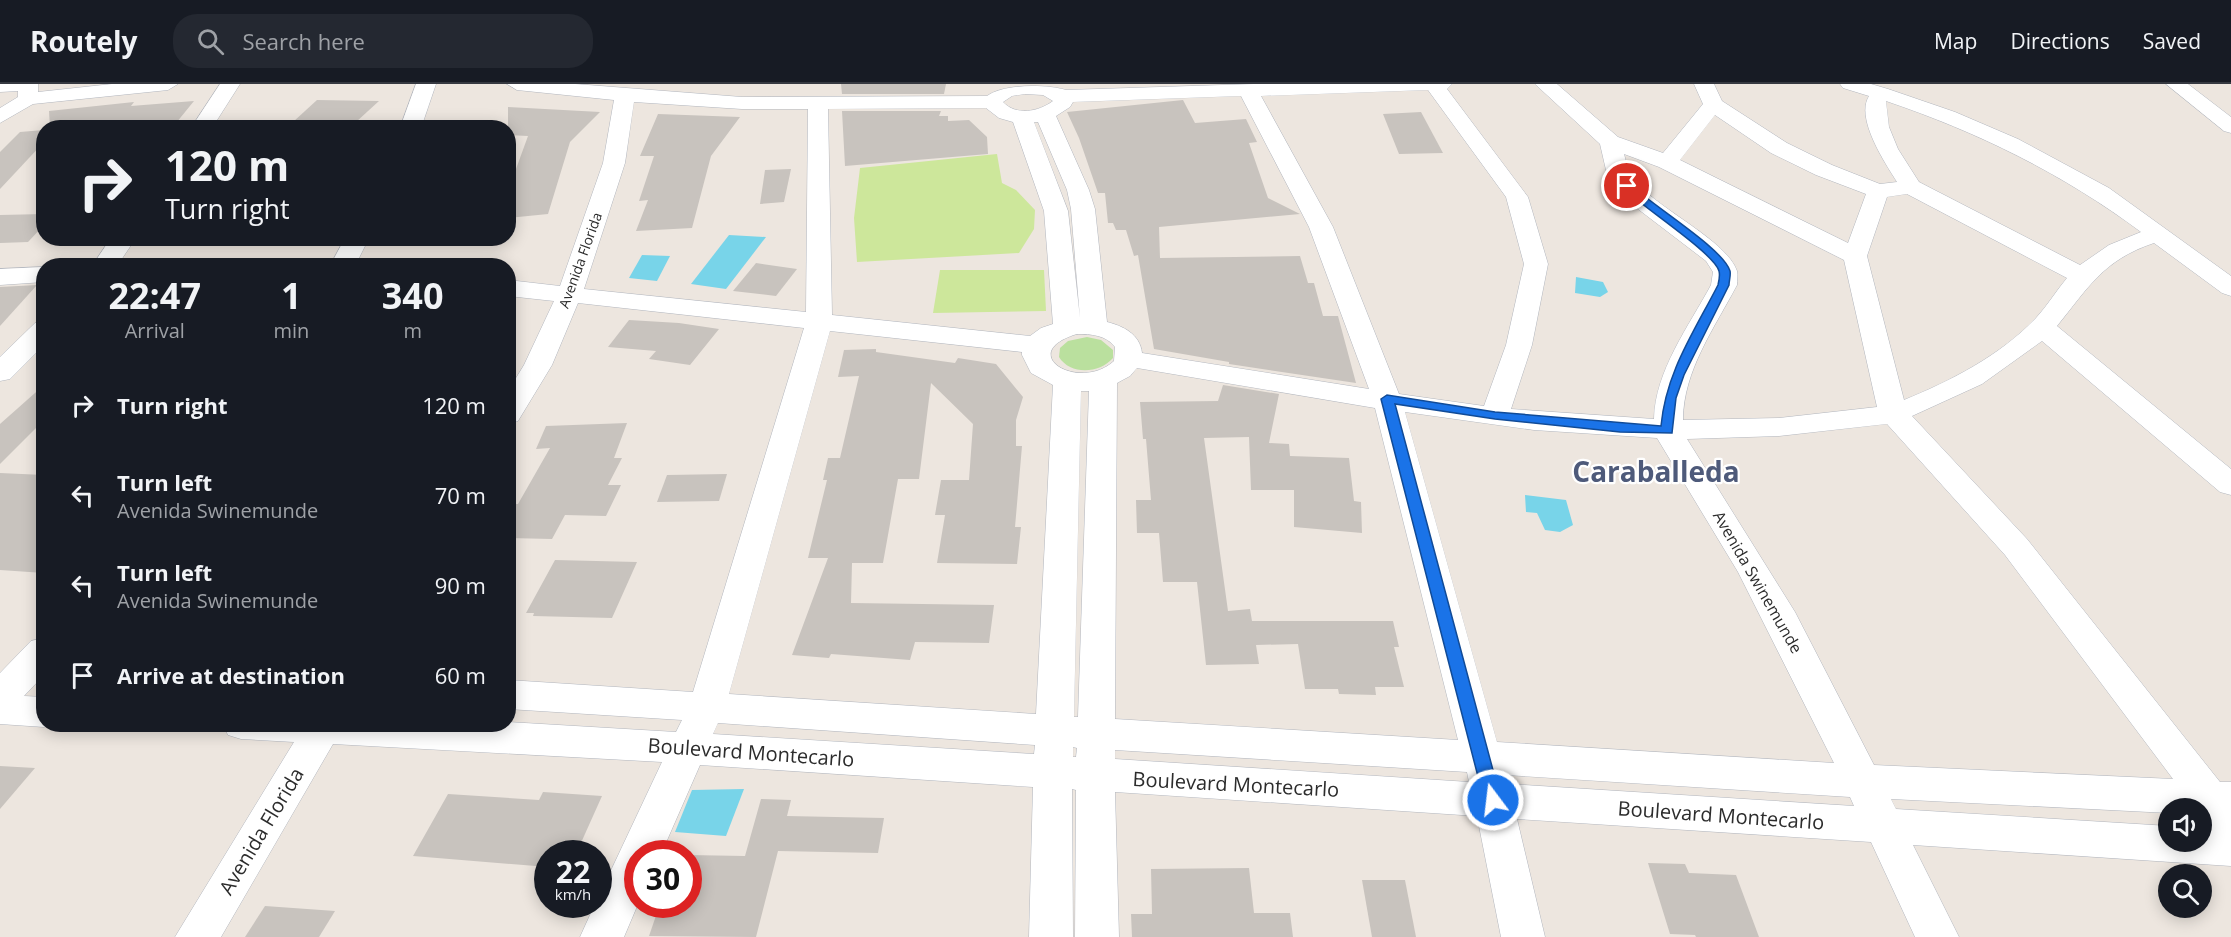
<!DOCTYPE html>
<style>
body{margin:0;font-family:"Open Sans",sans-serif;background:#242831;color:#f1f3f6;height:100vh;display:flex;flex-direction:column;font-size:22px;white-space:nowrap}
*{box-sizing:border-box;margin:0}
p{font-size:20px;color:#9ea1a6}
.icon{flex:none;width:33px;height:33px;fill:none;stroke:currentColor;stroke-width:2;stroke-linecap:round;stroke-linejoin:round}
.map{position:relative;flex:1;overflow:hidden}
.sheet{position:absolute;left:36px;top:174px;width:480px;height:474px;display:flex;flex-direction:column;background:#171b24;border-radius:24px;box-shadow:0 3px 15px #0003}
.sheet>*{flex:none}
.banner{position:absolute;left:36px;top:36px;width:480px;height:126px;border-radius:24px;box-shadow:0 3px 15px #0003;background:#171b24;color:#f1f3f6;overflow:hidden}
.fabs{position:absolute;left:2158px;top:714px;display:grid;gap:12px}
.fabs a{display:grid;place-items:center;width:54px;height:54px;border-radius:50%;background:#171b24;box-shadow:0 3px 15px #0003;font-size:30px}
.speed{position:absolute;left:534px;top:756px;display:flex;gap:12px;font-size:30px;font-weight:700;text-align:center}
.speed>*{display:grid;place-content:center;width:78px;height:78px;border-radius:50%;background:#171b24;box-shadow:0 3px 15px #0003;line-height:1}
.speed small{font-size:15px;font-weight:400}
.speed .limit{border:9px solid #d22;background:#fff;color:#111}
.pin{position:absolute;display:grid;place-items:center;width:51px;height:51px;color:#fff;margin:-26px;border:3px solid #fff;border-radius:50%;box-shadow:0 2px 6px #0007}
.me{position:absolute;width:66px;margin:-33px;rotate:345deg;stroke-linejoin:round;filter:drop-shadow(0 0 4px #0008)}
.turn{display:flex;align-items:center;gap:21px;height:126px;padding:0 30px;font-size:27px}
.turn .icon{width:78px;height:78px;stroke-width:2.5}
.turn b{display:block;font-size:42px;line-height:51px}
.eta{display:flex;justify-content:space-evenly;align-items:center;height:102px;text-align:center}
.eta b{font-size:36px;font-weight:700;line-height:42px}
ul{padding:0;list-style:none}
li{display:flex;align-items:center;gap:18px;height:90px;padding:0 30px}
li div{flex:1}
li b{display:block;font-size:22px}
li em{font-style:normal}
header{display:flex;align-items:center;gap:36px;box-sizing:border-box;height:84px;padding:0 30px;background:#171b24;border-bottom:2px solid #363941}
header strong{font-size:28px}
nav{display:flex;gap:33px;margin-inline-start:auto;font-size:21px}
.search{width:420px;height:54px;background:#242831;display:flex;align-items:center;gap:15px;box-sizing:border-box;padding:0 21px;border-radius:24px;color:#9ea1a6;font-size:22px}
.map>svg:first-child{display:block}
.green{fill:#bae09e}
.pitch{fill:#cde79b}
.water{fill:#78d4e9}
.building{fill:#c8c3be}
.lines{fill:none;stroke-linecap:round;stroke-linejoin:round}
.street-casing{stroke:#b2b6be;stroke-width:1}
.street{fill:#fff;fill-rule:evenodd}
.route{fill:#1a73e8;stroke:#114b97;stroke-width:1.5}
.labels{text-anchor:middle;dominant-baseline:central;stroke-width:4.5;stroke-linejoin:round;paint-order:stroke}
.far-street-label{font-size:14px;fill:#2c2c2c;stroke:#fff}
.street-label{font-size:16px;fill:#2c2c2c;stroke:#fff}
.near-street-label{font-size:20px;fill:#2c2c2c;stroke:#fff}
.town-label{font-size:28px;font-weight:bold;fill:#4e5a7a;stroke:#fff}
</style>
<header>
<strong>Routely</strong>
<div class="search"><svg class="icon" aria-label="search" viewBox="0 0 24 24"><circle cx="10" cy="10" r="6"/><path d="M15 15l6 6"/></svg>Search here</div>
<nav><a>Map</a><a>Directions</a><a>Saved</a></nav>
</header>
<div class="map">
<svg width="2231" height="853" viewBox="0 0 2231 853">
<rect width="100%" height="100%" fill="#ede6df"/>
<path class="green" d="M1087,253L1101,256L1113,266V274C1099,290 1070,291 1059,273L1060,264L1068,257Z"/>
<g class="pitch">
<polygon points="997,70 1002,99 1016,106 1035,126 1034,145 1019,169 857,178 854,134 860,84"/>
<polygon points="940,186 1044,186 1046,227 933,229"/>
</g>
<g class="water">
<polygon points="729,151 766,153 726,205 691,200"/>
<polygon points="642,171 670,172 657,197 629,194"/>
<polygon points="1576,193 1603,198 1608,208 1600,213 1575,209"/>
<polygon points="1525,411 1566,416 1573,441 1560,448 1545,446 1537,429 1526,428"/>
<polygon points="744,705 726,752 675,748 692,706"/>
</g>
<g class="building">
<polygon points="841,0 946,0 944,10 842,10"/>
<polygon points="317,16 379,17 356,38 293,38"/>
<polygon points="1183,16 1195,39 1246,35 1257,58 1249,59 1268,114 1300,130 1159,143 1160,174 1300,172 1308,199 1314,199 1323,232 1338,232 1356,299 1229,280 1229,278 1154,265 1138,171 1134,172 1126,146 1116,146 1113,139 1108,139 1105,109 1098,109 1079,54 1067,28"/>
<polygon points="194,17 172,44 50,44 49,27 134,18 131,22"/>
<polygon points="508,23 600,28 570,58 548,130 508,134 508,107 528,52 508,51"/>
<polygon points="842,27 941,27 939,32 948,32 948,37 969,36 987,53 988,70 845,82"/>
<polygon points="1421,28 1443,69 1399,70 1383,30"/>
<polygon points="658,30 740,33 711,72 692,144 636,147 648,116 639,117 654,72 640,72"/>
<polygon points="44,46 44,58 0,105 0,68 20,48"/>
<polygon points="791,85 784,118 760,120 765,86"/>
<polygon points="44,130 44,141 28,158 0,159 0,131"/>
<polygon points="756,179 797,185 776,212 733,207"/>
<polygon points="37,201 0,242 0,203"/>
<polygon points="629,236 679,239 719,245 690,281 649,275 656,267 608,263"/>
<polygon points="876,265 876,268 955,279 958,274 996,280 1023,313 1016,336 1016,362 1022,362 1015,443 1021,443 1017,480 937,479 945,431 935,431 941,396 969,396 973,340 931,299 919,395 898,395 883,479 852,479 851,519 994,521 989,559 915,558 910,576 831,570 829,574 792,571 828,474 808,474 827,396 823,396 828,374 840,374 859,292 838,293 844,266"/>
<polygon points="44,301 44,336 0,380 0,340"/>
<polygon points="1223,301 1279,310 1269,359 1289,360 1290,372 1349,374 1354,417 1361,418 1362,449 1294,443 1294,406 1251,406 1249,353 1204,354 1228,527 1250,525 1252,537 1393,537 1399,563 1394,563 1404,603 1375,603 1376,611 1339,610 1338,605 1305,605 1298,560 1256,561 1259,580 1206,581 1197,498 1163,498 1159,449 1137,449 1136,416 1151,416 1146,355 1143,355 1140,318 1218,317"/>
<polygon points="627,339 614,374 622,374 608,401 621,401 606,432 565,431 552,455 508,454 508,420 518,420 550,364 536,365 546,342"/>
<polygon points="0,389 44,391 44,489 0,486"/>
<polygon points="727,390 719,417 657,418 667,391"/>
<polygon points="555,476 637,478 612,534 533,532 534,529 526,529"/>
<polygon points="0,682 35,684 0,725"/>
<polygon points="543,708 602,712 576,770 548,770 548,783 413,772 448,710 539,716"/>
<polygon points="761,715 791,716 787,732 884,734 878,769 778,767 756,853 649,852 660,820 688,820 688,771 745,772"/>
<polygon points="1648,779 1685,780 1689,789 1736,791 1759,853 1696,853 1695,851 1670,850"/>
<polygon points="1249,784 1254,829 1290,829 1293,853 1132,853 1131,830 1152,830 1151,785"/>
<polygon points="1362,796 1405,796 1416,853 1372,853"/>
<polygon points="265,822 335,827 319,853 245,853"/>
</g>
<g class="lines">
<defs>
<g id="street">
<polygon points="0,0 38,0 38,8 112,0 178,0 168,6 33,20 0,39 0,24 18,13 18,7 0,8"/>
<polygon points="220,0 240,0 212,44 191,44"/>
<polygon points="416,0 436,0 421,44 400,44"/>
<path d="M507,0H575L742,13L987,12C1003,0 1045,0 1066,6L1254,0H1452L1447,5L1528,113L1548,180L1532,261L1511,325L1654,335C1655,287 1689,242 1711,201L1713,188L1706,177L1634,122L1619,107L1606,86L1600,60L1535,0H1557L1618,53L1663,69L1703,20L1694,0H1714L1722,17L1787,59L1832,81L1880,100L1897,98C1885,79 1855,34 1869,12L1843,4L1840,0H1871L1888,5L1955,28L2018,55L2109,104L2231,192V212L2222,209L2154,159C2103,176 2088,204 2057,242L2231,385V411L2220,408L2042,257L1982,300L1912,332L2027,455L2220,698H2231V782L1913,761L1959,853H1915L1871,758L1517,735L1545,853H1501L1477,732L1115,708L1119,853H1075L1076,706L1072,705L1073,853H1029L1033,703L700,681L661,770H638V820L624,853H580L595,820H598V814L662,678L333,660L221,853H175L294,658L241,655L228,651L223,640L508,638L676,648L682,636L508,625V596L693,608L804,244L578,219L552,281L518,337L508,340V307L524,281L554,217L508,212V196L560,202L603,79L614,16L517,6ZM1428,6L1506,113L1524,180L1506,261L1484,322L1399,310L1333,143L1261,12ZM1025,10L1043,11L1053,17C1038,28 1016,32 1003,18L1012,12ZM1241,12L1309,143L1369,305L1142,269C1140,250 1123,242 1107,238L1095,125L1089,106L1056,32L1070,23L1073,18ZM1886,17C1978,48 2063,90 2141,148L2109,161L2080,181L1919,98L1898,65L1889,43ZM634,18L742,25H808L806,228L584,205L625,79ZM986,24L999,34L1013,38L1044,127L1053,240L1041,244L1030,252L832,231L828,25ZM1715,31L1771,69L1816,91L1866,110L1848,159L1680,76ZM1034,38H1038L1067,106L1071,125L1080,234L1068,127ZM1624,70L1659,83L1844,176L1877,323L1779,334L1683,336C1683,287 1715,243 1737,201C1737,197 1738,191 1737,187C1727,157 1660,126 1637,99C1629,91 1627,81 1624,70ZM1907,110L2067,194C2056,207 2048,221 2036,234C2001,271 1951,297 1904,316L1867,172L1887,113ZM830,247L1022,268V271L1031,289L1053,301L1036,630L729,610ZM1077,250C1091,250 1106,251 1115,263L1114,277C1079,309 1014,269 1077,250ZM1137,284L1375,324L1458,656L1115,635L1117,299L1130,292ZM1081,307H1089L1078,633H1074ZM1405,328L1534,346L1657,354L1738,488L1834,679L1497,658ZM1887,340L2005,471L2173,695L1874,681L1795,528L1687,355L1779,352ZM718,639L1035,661L1034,670L713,650ZM1073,663L1077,664L1076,673H1073ZM1115,666L1467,688L1469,698L1115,675ZM1506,691L1850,713L1854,722L1509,700ZM1891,715L2169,729V724H2202V735L2208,744H2202V758H2169V742L1896,725Z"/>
<polygon points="2166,0 2188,0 2231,33 2231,49 2224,47"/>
<polygon points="111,154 136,154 117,182 92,182"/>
<polygon points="345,154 369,154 355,182 330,182"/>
<polygon points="44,183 44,198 0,201 0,185"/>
<polygon points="44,237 44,261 10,295 0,297 0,273 35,239"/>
<polygon points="44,554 44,591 24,612 44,613 44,640 51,640 44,643 0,640 0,589 31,557"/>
</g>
</defs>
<use href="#street" class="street-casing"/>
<use href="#street" class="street"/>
</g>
<path class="route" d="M1623,100H1630C1651,121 1723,164 1730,187C1731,191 1729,197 1729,201L1684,291L1676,314L1672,349L1620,348L1495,335L1395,320L1501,716L1499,721L1493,723L1487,721L1484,716L1381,315L1387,311L1495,328L1661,342C1666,288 1694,248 1718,201C1719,197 1720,191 1719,187C1714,169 1641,122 1623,104Z"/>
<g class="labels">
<g class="far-street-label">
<text transform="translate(580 176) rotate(-70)">Avenida Florida</text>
</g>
<g class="street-label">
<text transform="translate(1758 498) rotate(60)">Avenida Swinemunde</text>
</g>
<g class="near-street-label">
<text transform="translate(751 668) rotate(4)">Boulevard Montecarlo</text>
<text transform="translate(1236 700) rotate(3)">Boulevard Montecarlo</text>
<text transform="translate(1721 731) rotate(4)">Boulevard Montecarlo</text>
<text transform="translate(261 747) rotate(-59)">Avenida Florida</text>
</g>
<g class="town-label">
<text x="1656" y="387">Caraballeda</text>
</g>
</g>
</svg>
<div class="fabs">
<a><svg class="icon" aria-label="sound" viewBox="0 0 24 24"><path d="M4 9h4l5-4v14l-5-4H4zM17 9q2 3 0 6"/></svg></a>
<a><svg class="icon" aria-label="search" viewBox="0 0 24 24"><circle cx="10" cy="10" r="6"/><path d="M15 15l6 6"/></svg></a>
</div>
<div class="speed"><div>22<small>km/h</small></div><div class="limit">30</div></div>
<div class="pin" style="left:1627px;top:102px;background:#d93025"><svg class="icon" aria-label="arrive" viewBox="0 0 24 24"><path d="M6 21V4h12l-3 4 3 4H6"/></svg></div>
<svg class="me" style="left:1493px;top:716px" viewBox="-20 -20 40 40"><circle r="17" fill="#1a73e8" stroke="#fff" stroke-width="3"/><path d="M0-11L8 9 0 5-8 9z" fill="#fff"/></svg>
<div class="banner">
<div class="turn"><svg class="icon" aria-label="right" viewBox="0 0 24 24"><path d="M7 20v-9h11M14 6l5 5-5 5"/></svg><div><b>120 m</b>Turn right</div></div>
</div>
<section class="sheet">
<div class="eta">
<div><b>22:47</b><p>Arrival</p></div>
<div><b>1</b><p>min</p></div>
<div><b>340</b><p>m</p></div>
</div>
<ul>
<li><svg class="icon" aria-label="right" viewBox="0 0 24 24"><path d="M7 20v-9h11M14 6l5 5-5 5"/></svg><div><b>Turn right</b></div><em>120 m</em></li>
<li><svg class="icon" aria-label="left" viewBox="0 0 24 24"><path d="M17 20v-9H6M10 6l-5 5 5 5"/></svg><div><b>Turn left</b><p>Avenida Swinemunde</p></div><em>70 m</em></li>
<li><svg class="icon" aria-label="left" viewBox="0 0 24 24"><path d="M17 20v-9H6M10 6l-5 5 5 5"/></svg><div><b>Turn left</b><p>Avenida Swinemunde</p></div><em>90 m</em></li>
<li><svg class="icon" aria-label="arrive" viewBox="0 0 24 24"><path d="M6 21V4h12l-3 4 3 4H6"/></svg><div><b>Arrive at destination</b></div><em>60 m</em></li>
</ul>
</section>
</div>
